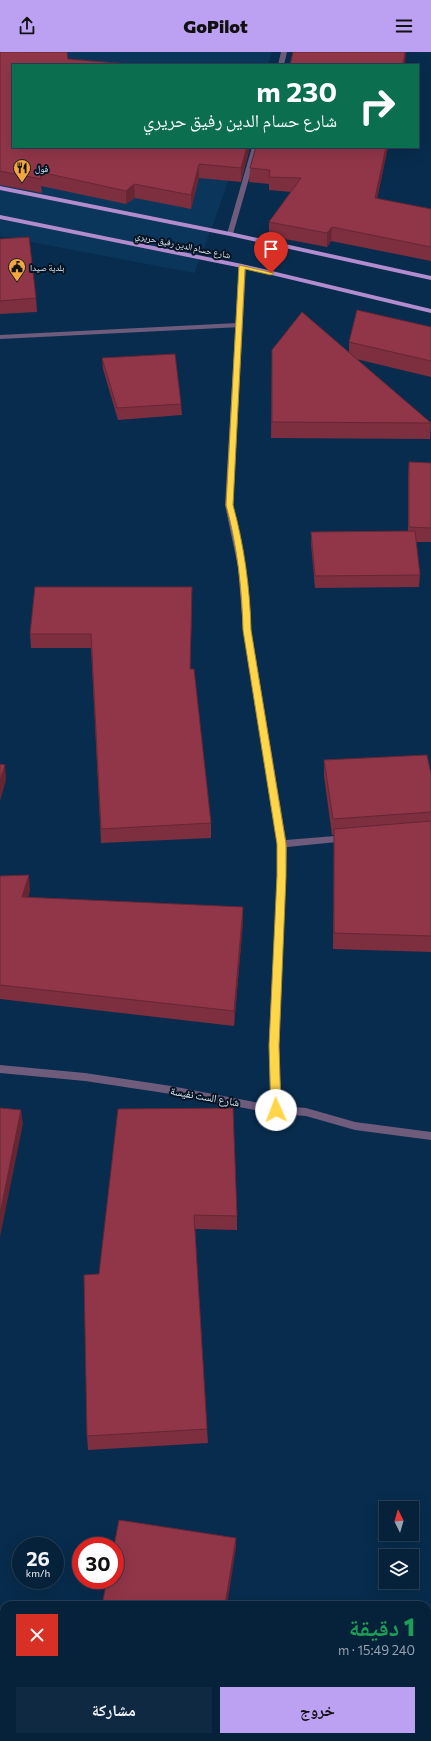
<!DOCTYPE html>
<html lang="ar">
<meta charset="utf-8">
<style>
body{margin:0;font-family:Commissioner,"Noto Naskh Arabic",sans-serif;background:#0f2942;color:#f1f3f6;direction:rtl;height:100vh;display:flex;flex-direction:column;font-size:15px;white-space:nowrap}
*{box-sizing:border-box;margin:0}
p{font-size:13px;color:#98a3af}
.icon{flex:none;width:22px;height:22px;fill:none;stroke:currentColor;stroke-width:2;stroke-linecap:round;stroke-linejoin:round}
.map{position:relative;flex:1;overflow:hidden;direction:ltr}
.panel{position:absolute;left:0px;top:1549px;width:431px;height:140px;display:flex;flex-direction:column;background:#06213a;border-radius:12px 12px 0 0;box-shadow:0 4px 16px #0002,0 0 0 1px #273e54;direction:rtl}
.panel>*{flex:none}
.banner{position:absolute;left:12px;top:12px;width:407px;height:84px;border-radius:0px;box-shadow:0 4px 16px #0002,0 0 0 1px #273e54;direction:rtl;background:#0b6e4f;color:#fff;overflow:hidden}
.needle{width:26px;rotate:355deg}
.controls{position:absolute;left:379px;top:1449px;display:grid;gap:8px}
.controls a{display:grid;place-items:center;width:40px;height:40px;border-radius:0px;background:#06213a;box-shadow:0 4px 16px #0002,0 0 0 1px #273e54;font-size:20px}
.speed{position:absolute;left:12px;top:1485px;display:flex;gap:8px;font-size:20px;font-weight:700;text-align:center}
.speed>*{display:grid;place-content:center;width:52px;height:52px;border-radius:50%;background:#06213a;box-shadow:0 4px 16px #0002,0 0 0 1px #273e54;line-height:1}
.speed small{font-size:10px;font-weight:400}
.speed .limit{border:6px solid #d22;background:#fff;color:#111}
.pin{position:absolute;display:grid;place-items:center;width:34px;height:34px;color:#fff;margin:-41px -17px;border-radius:50% 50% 50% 0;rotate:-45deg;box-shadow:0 0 4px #0007}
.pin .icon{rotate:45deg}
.me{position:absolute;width:44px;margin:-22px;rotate:358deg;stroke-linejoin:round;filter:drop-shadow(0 0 3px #0008)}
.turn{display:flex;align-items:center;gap:14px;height:84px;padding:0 16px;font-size:18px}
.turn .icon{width:52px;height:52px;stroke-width:2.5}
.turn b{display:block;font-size:28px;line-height:34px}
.round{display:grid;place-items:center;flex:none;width:42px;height:42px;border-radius:0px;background:#0f2942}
.headline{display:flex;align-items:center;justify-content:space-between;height:68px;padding:0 16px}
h1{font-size:24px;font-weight:800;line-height:30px;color:#1e9e55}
.action{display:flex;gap:8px;margin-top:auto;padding:8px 16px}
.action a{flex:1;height:46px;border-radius:0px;background:#bca0f2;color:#111;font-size:16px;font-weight:800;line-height:46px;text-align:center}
.action a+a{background:#0f2942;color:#f1f3f6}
header{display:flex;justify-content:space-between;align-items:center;height:52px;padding:0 16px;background:#bca0f2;color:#111;font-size:18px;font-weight:800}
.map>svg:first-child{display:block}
.built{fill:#0b365b}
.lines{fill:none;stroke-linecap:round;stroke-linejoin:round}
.lane{fill:#6f5c7d;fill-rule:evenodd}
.street{fill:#6f5c7d;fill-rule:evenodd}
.primary{fill:#b38bcf;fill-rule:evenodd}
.wall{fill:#7d2e3f}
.shaded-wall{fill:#662633}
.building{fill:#913649;stroke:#662633}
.route{fill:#ffd54a;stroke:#a68a30}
.labels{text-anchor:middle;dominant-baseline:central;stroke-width:4;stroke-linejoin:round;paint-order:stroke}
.far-poi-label{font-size:9px;fill:#e3effc;stroke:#061423;text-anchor:start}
.far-street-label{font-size:9px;fill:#e3effc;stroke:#061423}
.street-label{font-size:11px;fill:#e3effc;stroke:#061423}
</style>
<header><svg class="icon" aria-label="menu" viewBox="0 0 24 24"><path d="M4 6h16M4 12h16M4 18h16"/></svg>GoPilot<svg class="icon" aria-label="share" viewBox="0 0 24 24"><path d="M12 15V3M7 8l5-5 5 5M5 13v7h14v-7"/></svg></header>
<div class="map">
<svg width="431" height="1689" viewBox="0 0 431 1689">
<rect width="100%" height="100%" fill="#082c4d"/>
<g class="built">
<polygon points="0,0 272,0 268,13 13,13 13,95 240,95 215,167 194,221 0,184"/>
<polygon points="0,1614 4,1614 4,1685 39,1685 38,1689 0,1689"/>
</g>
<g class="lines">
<polygon class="lane" points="238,271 241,271 241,275 0,287 0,283"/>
<g class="street">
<polygon points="281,0 287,0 284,13 278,13"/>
<polygon points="252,95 258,95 233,182 228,183 227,182"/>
<polygon points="239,212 246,214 233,453 246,515 251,577 286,788 347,783 352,786 347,789 287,795 279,995 281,1054 306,1056 355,1070 431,1080 431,1088 355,1078 306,1064 276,1062 171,1042 85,1029 0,1021 0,1013 85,1021 171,1034 270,1053 269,995 277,824 277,792 243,577 238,515 225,453"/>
</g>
<g class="primary">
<polygon points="0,134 230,180 431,224 431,228 230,184 0,138"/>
<polygon points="0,163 242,212 431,257 431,261 242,216 0,167"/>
</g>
</g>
<g class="wall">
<polygon points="0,0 68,7 250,95 241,130 199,126 191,157 135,146 126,152 41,134 42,141 0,133"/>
<polygon points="256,95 388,95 377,147 431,157 431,209 331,189 327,195 269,184 269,170 291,140 269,138 269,132 249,130 250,116"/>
<polygon points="0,187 36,246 37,260 0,262"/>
<polygon points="431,275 431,325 356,307 431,371 430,387 271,386 272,298 349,300 349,290"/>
<polygon points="102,306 181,352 182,363 118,368 103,317"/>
<polygon points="409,410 431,411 431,490 416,490 420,523 419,535 315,536 311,492 311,480 408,479 408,425"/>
<polygon points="192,549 190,617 211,771 211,786 101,791 91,596 31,596 30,582"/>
<polygon points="324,708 431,722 431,900 333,897 334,783 332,783 324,724"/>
<polygon points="0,824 30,838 28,846 243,855 243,870 234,974 0,947"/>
<polygon points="118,1057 237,1164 237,1178 195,1177 207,1377 208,1391 88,1398 87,1384"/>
</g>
<g class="shaded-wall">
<polygon points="405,0 406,0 405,13 403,13"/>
<polygon points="247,95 250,95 241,130 241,116"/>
<polygon points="386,95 388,95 374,160 375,146"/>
<polygon points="199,112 199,126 191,157 191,143"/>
<polygon points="134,132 135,146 126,152 126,139"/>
<polygon points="332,175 331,189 327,195 327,181"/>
<polygon points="192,535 192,549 190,631 190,617"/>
<polygon points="5,713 6,728 0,749 0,729"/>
<polygon points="29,823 30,838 23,860 22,845"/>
<polygon points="243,855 243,870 234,974 234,959"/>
<polygon points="21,1058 23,1072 0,1185 0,1162"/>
<polygon points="236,1486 236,1496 227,1553 225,1553"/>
</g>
<g class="building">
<polygon points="0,0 67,0 68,7 142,13 13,13 13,95 247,95 241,116 199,112 191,143 134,132 126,139 40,120 41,127 0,119"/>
<polygon points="293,0 405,0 403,13 290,13"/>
<polygon points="256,95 386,95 375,146 431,157 431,195 332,175 327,181 269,170 301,126 269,125 270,118 250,116"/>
<polygon points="29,185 36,246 0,249 0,187"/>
<polygon points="357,258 431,275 431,309 349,290"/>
<polygon points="302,260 431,371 272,370 272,298"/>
<polygon points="175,302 181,352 117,356 102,306"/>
<polygon points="409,410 431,411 431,476 409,475"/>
<polygon points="415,479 420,523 315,524 311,480"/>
<polygon points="35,535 192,535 190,617 194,617 211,771 101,777 91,582 30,582"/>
<polygon points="427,703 431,722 431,760 333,767 324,708"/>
<polygon points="0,712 5,713 0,729"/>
<polygon points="431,769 431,884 334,881 334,777"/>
<polygon points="29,823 22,845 243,855 234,959 0,933 0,824"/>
<polygon points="0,1056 21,1058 0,1162"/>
<polygon points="233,1056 237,1164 194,1163 207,1377 87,1384 84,1223 99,1222 118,1057"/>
<polygon points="119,1468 236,1486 225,1553 102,1553 107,1528 115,1528 115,1494 114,1494"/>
</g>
<path class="route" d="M239,213L274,221L271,223L245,217L233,453C244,493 250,536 251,578L286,792V824L279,994L281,1058L280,1060H273L271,1058L269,994L277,824V792L243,578C242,536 237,493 226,453Z"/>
<defs>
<symbol id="restaurant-pin" viewBox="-11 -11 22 30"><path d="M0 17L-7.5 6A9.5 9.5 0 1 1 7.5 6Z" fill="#f1a640" stroke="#061423"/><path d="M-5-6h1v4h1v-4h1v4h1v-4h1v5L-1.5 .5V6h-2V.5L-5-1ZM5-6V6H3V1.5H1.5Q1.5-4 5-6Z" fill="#111"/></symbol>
<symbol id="civic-pin" viewBox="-11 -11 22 30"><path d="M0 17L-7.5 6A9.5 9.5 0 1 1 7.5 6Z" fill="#f1a640" stroke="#061423"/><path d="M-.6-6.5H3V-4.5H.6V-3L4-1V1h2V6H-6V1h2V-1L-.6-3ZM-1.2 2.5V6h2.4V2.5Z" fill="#111"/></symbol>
</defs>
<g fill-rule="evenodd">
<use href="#restaurant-pin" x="12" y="106" width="20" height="27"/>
<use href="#civic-pin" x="7" y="205" width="20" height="27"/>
</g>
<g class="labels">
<g class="far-poi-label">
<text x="35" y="116">فول</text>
<text x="30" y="215">بلدية صيدا</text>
</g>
<g class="far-street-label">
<text transform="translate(183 193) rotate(12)">شارع حسام الدين رفيق حريري</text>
</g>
<g class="street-label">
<text transform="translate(205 1044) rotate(10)">شارع الست نفيسة</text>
</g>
</g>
</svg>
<div class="controls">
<a><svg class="needle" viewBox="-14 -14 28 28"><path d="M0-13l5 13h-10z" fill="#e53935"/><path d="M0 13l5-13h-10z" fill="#98a3af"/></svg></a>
<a><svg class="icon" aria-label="layers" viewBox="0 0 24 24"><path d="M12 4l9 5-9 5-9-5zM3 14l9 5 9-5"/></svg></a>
</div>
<div class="speed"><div>26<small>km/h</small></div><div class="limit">30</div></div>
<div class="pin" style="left:271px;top:221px;background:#d93025"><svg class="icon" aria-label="arrive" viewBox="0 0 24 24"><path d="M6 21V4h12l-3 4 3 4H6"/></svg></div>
<svg class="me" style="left:276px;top:1058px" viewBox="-20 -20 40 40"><circle r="19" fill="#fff"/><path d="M0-13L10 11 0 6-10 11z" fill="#ffd54a"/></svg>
<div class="banner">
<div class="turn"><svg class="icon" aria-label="right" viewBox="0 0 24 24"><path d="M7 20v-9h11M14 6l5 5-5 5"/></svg><div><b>230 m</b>شارع حسام الدين رفيق حريري</div></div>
</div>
<section class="panel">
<div class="headline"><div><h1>1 دقيقة</h1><p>240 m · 15:49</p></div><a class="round" style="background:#d93025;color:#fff"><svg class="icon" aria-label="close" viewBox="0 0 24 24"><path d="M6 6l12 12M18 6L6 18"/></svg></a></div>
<div class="action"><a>خروج</a><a>مشاركة</a></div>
</section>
</div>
